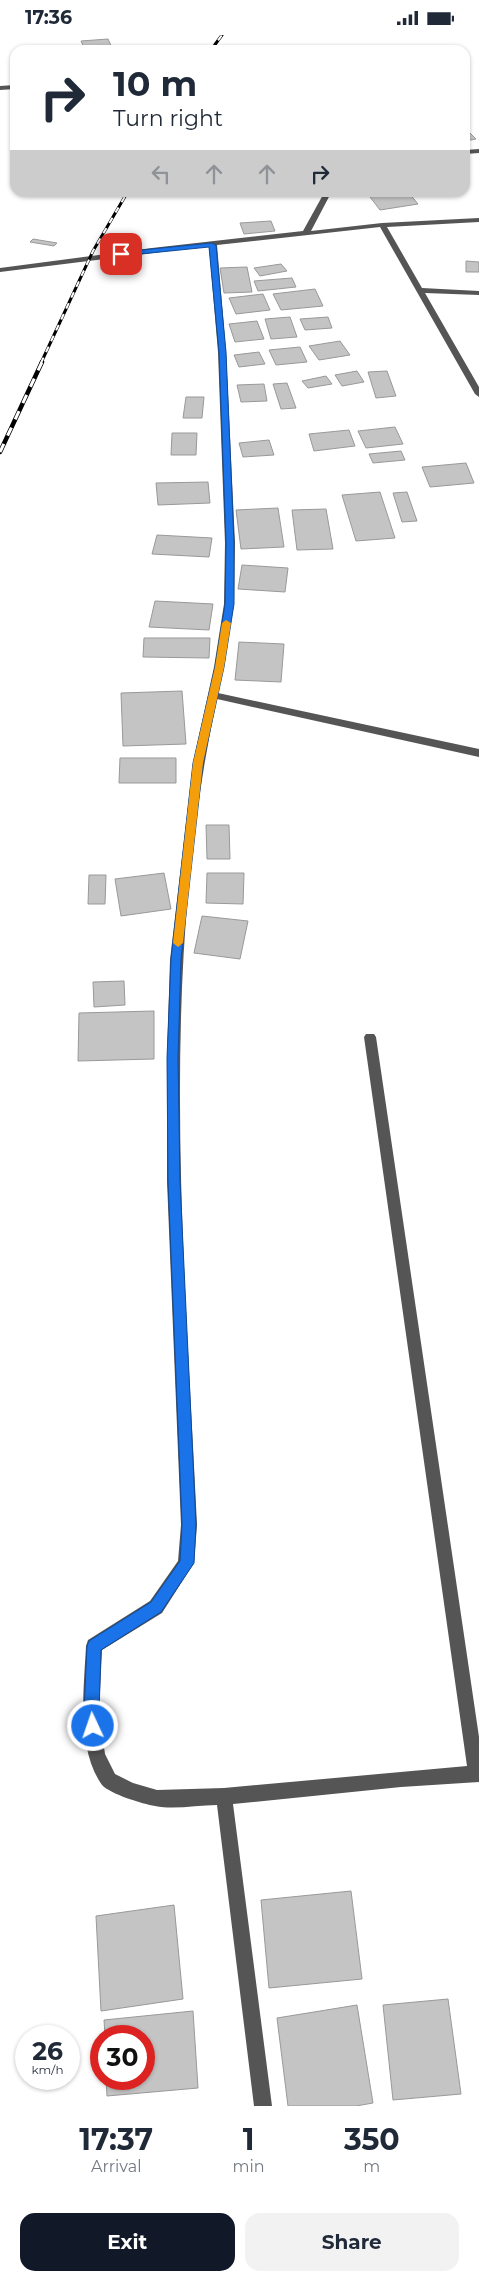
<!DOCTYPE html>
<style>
body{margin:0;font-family:Montserrat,sans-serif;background:#f2f2f3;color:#1f2937;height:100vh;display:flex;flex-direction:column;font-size:19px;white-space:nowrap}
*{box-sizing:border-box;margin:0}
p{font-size:16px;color:#747a83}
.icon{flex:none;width:28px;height:28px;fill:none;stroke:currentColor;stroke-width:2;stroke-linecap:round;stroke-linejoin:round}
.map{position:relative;height:2071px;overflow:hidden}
.side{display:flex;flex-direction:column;background:#fff;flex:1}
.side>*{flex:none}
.top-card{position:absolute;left:10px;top:10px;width:460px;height:152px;border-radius:15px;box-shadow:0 1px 4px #0004;background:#fff;color:#1f2937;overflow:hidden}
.speed{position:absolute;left:15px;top:1990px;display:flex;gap:10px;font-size:25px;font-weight:700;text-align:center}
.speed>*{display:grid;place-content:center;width:65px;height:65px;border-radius:50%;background:#fff;box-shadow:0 1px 4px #0004;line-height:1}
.speed small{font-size:12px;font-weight:400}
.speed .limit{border:8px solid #d22;background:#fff;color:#111}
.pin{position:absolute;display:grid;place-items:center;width:42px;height:42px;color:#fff;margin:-21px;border-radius:10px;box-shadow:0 2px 8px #0006}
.me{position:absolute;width:55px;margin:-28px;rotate:357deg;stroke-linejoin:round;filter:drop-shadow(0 0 4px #0008)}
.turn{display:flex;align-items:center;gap:18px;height:105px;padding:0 20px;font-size:22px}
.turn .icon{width:65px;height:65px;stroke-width:2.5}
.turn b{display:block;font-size:35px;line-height:42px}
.lanes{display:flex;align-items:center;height:48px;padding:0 20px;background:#0003;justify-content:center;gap:25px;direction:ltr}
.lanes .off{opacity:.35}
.eta{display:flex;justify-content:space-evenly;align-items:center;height:85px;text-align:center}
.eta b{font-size:30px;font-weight:700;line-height:35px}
.button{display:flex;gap:10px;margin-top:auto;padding:10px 20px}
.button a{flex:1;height:58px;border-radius:15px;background:#111827;color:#fff;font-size:20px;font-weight:700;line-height:58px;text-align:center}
.button a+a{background:#f2f2f3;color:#1f2937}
.status{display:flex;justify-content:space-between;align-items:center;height:35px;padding:0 25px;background:#fff;direction:ltr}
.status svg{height:14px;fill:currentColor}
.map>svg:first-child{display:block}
.building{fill:#c4c4c4;stroke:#999}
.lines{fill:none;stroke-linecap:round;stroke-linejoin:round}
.minor{fill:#555;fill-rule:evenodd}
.rail-far1-casing{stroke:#000;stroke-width:3}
.rail-casing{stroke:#000;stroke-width:4.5}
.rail-far1{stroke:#fff;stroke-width:2;stroke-dasharray:6;stroke-linecap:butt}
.rail{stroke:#fff;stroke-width:3;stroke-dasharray:9;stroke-linecap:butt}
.route{fill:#1a73e8;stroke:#114b97}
.slow{fill:#f59e0b}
</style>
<div class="status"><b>17:36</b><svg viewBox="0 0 49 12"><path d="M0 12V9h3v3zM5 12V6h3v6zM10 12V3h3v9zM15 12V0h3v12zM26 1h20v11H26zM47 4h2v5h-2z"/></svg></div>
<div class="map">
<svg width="479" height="2071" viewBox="0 0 479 2071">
<rect width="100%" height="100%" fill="#fff"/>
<g class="building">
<polygon points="108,4 113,15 85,15 81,6"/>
<polygon points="465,93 476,104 465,106"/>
<polygon points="367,158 409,158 418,169 380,175"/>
<polygon points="271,186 275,196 244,199 240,188"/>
<polygon points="33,204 57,208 54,211 30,207"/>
<polygon points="466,226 479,227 479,237 466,237"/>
<polygon points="281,229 287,236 260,241 254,233"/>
<polygon points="247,232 252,257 224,258 220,233"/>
<polygon points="292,243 296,252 258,256 254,246"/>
<polygon points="315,254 323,271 281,275 273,259"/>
<polygon points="263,259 270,275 236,279 229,263"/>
<polygon points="290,282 297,302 271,304 265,284"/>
<polygon points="328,282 332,293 305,295 300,284"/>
<polygon points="257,286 264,304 235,307 229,289"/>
<polygon points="340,306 350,320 319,325 309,311"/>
<polygon points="300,312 307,327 276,330 269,315"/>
<polygon points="259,317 265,329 239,332 234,320"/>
<polygon points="357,336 364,347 342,351 335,340"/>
<polygon points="387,336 396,361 376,363 368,337"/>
<polygon points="326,341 332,349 308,353 302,346"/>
<polygon points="287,348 296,373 281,374 273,349"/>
<polygon points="264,349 267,366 241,367 237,350"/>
<polygon points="186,362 204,362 202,383 183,383"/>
<polygon points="395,392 403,409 366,413 358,396"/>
<polygon points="349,395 355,411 314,416 309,399"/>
<polygon points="172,398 197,398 196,420 171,420"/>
<polygon points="269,405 274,420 243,422 239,408"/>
<polygon points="401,416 405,425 373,428 369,419"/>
<polygon points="466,428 474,448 430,452 422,432"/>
<polygon points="208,447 210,468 158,470 156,448"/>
<polygon points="380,457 395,503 356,506 342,460"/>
<polygon points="407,457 417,486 402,487 393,458"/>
<polygon points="278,473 284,512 241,514 236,475"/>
<polygon points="326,474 333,514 297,515 292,475"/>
<polygon points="157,500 212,503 209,522 152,519"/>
<polygon points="242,530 288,533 285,557 238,554"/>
<polygon points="155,566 213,569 209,595 149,592"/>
<polygon points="144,603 210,603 209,623 143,622"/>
<polygon points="239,607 284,609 281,647 235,645"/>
<polygon points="182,656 186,709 123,711 121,658"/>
<polygon points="120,723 176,723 176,748 119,748"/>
<polygon points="206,790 229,790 230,824 207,824"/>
<polygon points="164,838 171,874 121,881 115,844"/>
<polygon points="207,838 244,838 243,869 206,868"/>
<polygon points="89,840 106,840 105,869 88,869"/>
<polygon points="202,881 248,886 240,924 194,918"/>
<polygon points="124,946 125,970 94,972 93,947"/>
<polygon points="154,976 154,1024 78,1026 79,978"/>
<polygon points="351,1856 362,1944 269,1953 261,1865"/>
<polygon points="174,1870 183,1964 101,1976 96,1881"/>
<polygon points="448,1964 461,2059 393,2065 383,1970"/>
<polygon points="357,1970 373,2068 356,2071 288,2071 277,1983"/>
<polygon points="193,1976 198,2053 107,2061 106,2044 144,2044 144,2001 105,2001 104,1985"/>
</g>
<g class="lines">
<g class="minor">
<polygon points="15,50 15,54 0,55 0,51"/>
<polygon points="479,114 479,118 465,119 465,115"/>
<path d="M324,158H331L311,196L382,188L479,183V187L387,192L422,253L479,256V260L425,258L479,352V362L475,359L380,192L217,210L226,317L235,508L234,569L218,658L479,714V722L217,664C158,936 184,1215 197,1490L194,1528L162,1578L102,1615L99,1677L105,1719L115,1739L133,1748L157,1755L224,1753L467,1731L364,1002L366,999H374L376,1002L479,1702V1747L401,1752L233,1769L272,2071H254L217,1770C197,1770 174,1775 155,1771C143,1769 110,1759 102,1750C76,1714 84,1653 86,1611L88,1605L150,1566L178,1526L181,1490L167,1146V1023L170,925L193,728L214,632L224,569L225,508L218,317L209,211L0,237V233L152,213L303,196Z"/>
</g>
<defs>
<g id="rail-far1">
<polyline points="211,15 222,0"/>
<polyline points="41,328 93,216 127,158"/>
</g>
<polyline id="rail" points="0,417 42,327"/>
</defs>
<use href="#rail-far1" class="rail-far1-casing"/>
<use href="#rail" class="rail-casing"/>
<use href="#rail-far1" class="rail-far1"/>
<use href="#rail" class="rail"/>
</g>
<polygon class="route" points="212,208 216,210 226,317 234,508 234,569 224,632 203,728 181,924 178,1023 180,1146 196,1490 194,1528 161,1577 101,1615 99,1677 101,1691 98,1696 93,1699 88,1696 84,1677 87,1611 89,1606 151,1567 180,1526 182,1490 168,1146 167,1023 171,924 193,728 215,632 225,569 226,508 219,317 209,212 121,221 118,219 121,217"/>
<polygon class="slow" points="226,585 231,588 224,632 203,728 183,908 178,912 173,908 193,728 215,632 222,588"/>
</svg>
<div class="speed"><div>26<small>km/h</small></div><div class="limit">30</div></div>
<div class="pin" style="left:121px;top:219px;background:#d93025"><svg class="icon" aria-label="arrive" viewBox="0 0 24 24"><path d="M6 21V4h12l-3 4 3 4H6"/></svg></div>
<svg class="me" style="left:93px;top:1691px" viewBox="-20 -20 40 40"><circle r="17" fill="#1a73e8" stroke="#fff" stroke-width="3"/><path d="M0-11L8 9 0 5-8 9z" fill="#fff"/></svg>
<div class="top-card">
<div class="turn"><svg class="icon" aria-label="right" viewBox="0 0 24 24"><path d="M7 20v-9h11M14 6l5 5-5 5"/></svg><div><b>10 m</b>Turn right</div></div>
<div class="lanes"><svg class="icon off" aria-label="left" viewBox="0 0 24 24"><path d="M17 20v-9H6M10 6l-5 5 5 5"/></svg><svg class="icon off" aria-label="ahead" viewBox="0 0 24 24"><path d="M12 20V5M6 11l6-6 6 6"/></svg><svg class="icon off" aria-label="ahead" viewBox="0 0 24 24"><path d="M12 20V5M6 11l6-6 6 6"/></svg><svg class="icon" aria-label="right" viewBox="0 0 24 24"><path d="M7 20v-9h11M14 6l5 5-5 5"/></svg></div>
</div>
</div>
<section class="side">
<div class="eta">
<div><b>17:37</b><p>Arrival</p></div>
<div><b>1</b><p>min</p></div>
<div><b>350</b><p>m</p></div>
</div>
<div class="button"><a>Exit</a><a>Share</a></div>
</section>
